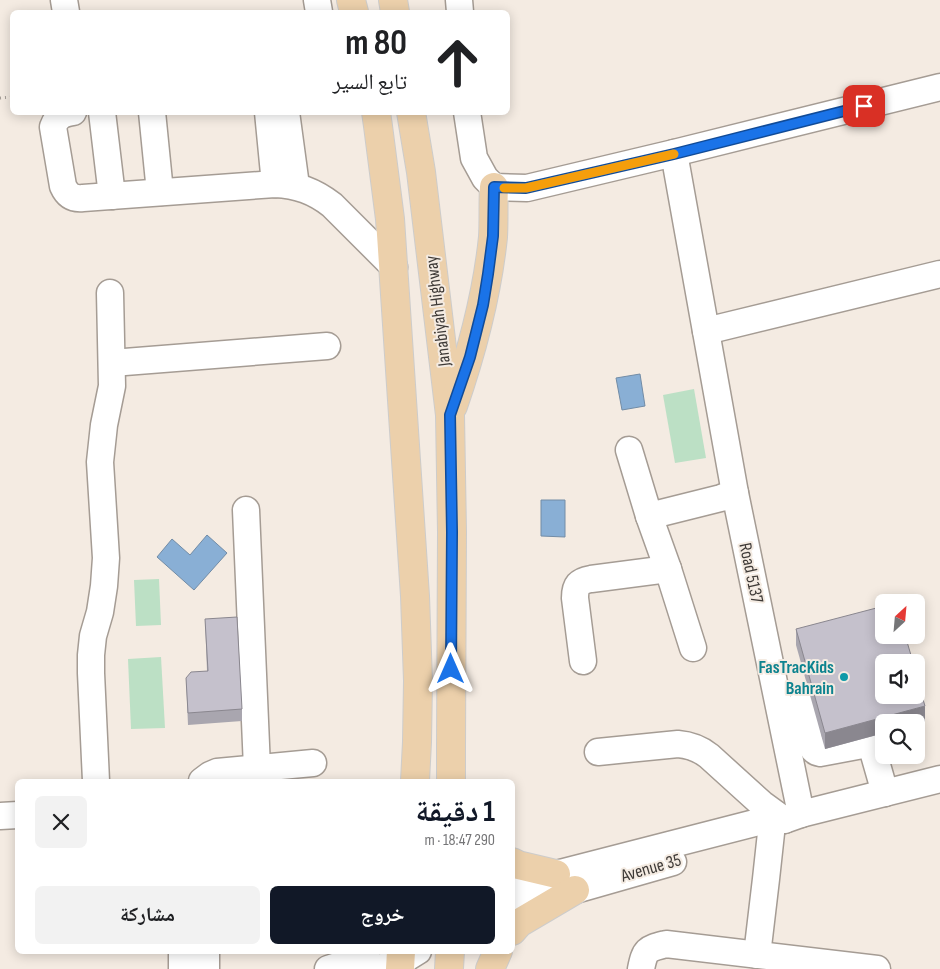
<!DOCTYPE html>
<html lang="ar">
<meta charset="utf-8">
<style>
body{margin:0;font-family:"Sofia Sans Condensed","Noto Naskh Arabic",sans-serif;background:#f2f2f2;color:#202124;direction:rtl;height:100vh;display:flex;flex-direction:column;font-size:19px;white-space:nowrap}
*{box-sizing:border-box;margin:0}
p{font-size:16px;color:#757577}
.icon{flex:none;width:28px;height:28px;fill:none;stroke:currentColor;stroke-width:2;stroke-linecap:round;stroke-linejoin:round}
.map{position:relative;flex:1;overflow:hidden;direction:ltr}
.sheet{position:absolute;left:15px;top:779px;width:500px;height:175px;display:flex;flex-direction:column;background:#fff;border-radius:8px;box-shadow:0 2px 12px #0003;direction:rtl}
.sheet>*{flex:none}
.guide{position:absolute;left:10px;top:10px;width:500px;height:105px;border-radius:8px;box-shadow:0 2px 12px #0003;direction:rtl;background:#fff;color:#202124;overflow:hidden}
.needle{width:32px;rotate:26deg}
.buttons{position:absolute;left:875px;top:594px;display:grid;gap:10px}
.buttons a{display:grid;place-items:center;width:50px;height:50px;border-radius:8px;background:#fff;box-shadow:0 2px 12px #0003;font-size:25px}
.pin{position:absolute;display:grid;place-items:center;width:42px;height:42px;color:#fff;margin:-21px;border-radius:10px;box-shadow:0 2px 8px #0006}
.me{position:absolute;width:55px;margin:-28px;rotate:0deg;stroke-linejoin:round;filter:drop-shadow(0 0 4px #0008)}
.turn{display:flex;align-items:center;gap:18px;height:105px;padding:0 20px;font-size:22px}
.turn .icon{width:65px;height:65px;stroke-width:2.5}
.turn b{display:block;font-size:35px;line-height:42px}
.round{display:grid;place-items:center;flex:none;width:52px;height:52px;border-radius:8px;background:#f2f2f2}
.headline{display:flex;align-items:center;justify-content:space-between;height:85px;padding:0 20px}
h1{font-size:30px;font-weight:700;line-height:38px;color:#111827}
.action{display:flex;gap:10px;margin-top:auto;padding:10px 20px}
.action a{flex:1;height:58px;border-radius:8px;background:#111827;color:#fff;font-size:20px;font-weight:700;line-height:58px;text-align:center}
.action a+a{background:#f2f2f2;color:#202124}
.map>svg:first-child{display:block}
.green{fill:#bce0c5}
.water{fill:#89afd5;stroke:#728ca6}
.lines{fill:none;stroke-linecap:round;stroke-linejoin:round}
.minor-casing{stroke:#a59c94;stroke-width:29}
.major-casing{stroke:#cdcccb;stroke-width:30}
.path{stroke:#a39c96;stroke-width:3;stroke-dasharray:1 4;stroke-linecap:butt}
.minor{stroke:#fff;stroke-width:26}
.major{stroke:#ecd0ab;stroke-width:28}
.wall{fill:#a9a6af}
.shaded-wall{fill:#8a878f}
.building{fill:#c5c1cc;stroke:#8a878f}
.route-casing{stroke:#114b97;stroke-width:12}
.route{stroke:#1a73e8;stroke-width:9}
.slow{stroke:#f59e0b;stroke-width:9}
.culture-dot{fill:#0f9aa8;stroke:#f4ebe2;stroke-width:2}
.labels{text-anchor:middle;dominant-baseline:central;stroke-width:4;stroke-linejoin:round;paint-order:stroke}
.street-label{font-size:18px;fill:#3e3a37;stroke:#f4ebe2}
.culture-label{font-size:18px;font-weight:bold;fill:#0d838f;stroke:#f4ebe2;text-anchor:end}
</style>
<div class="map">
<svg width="940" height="969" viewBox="0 0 940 969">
<rect width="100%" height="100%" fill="#f4ebe2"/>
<g class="green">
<polygon points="694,389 706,458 675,463 663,395"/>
<polygon points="159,579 161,625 136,626 134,580"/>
<polygon points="161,657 165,728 131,729 128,659"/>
</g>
<g class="water">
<polygon points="640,374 645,406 622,410 616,378"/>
<polygon points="541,500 565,500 565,537 541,536"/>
<polygon points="207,535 227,553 194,590 157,557 172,539 190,555"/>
</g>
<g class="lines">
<defs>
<g id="minor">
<polyline points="64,0 66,12"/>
<polyline points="317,0 319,12"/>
<polyline points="459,0 460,12"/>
<path d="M73,112C62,114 57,116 53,127L63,186C67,195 73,199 83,198L275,184C297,185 314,191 332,205L394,267"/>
<polyline points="102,112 112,196"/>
<polyline points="152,112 160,192"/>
<polyline points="268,112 275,184"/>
<polyline points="286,112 296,186"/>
<polyline points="467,112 474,158 485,178 494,187 527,188 674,153 940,87"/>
<polyline points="674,153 735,493 801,814"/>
<polyline points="706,331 940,274"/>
<polyline points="112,363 327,346"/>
<polyline points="629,450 649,516 668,569 693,648"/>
<polyline points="246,510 257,768"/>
<polyline points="649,516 721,498 735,493"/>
<path d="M583,661L575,598C575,585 579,581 591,579L668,569"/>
<path d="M801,704L810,743C812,749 814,752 820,753L884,741"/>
<polyline points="871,744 885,793"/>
<path d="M598,752L678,744C690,745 699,748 709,756L762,804L784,820"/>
<polyline points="96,781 91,673 91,655 93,636 100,612 104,586 106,558 100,462 104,425 112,386 110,293"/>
<polyline points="202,781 210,775 217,772 313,763"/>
<polyline points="0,816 18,815"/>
<polyline points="512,880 556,874 766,820 776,819 784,820 801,814 940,779"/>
<polyline points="512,904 575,890 673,862"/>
<polyline points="182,951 182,969"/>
<polyline points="206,951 206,969"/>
<polyline points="757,955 766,879 771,833"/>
<polyline points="328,969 350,962 367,951"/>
<polyline points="375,969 400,962 418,951"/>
<path d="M641,969C645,949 647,949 666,944L877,969"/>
</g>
<g id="major">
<polyline points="351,0 354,12"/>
<polyline points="393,0 395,12"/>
<polyline points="376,112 378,126 390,219 415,596 418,681 417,742 415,781"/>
<polyline points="411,112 421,172 450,415 452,532 451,747 451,781"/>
<path d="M453,406C472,351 487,296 493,237C494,221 493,204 494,187"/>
<polyline points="512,862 518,865 556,874"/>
<polyline points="512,931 519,923 575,890"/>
<polyline points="400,969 401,951"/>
<polyline points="449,969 450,951"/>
<polyline points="490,969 498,951"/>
</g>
</defs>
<use href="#minor" class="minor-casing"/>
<use href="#major" class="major-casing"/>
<polyline class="path" points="0,98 12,97"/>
<use href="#minor" class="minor"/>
<use href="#major" class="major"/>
</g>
<g class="wall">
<polygon points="205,619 242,709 242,721 188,725 186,678 207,671"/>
<polygon points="796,629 925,722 825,749 796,645"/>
</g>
<polygon class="shaded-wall" points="925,706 925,722 916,725 916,722 884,722 884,733 825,749 825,733"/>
<g class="building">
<polygon points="884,606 884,635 905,635 913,662 884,662 884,695 916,695 916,676 925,706 825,733 796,629"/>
<polygon points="237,617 242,709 188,713 186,678 191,672 208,671 205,619"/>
</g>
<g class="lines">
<defs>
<polyline id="route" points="451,669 452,532 450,415 470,357 483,305 488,274 493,236 494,187 526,188 674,154 864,106"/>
</defs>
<use href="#route" class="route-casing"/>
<use href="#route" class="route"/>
<polyline class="slow" points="504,188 526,188 674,154"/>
</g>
<circle class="culture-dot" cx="844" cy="677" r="5"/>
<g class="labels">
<g class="street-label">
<text transform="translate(438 311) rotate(-97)">Janabiyah Highway</text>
<text transform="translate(751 573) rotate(78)">Road 5137</text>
<text transform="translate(651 868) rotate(-16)">Avenue 35</text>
</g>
<g class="culture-label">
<text x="834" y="667">FasTracKids<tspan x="834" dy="21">Bahrain</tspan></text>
</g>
</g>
</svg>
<div class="buttons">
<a><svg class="needle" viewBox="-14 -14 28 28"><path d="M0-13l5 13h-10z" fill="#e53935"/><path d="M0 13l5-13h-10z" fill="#757577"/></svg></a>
<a><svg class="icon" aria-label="sound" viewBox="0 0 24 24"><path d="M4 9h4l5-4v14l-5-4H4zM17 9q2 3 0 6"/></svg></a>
<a><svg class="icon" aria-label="search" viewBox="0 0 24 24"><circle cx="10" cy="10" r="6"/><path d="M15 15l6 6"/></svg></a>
</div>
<div class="pin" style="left:864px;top:106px;background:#d93025"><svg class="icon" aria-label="arrive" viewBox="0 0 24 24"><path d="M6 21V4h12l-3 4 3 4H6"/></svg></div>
<svg class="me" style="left:451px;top:669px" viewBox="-20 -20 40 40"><path d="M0-17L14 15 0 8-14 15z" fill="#1a73e8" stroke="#fff" stroke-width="4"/></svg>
<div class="guide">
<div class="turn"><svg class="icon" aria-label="ahead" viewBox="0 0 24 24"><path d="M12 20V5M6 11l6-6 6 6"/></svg><div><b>80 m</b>تابع السير</div></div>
</div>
<section class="sheet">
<div class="headline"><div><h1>1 دقيقة</h1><p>290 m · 18:47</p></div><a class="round"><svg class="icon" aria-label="close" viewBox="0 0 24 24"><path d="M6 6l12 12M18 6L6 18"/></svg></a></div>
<div class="action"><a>خروج</a><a>مشاركة</a></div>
</section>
</div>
